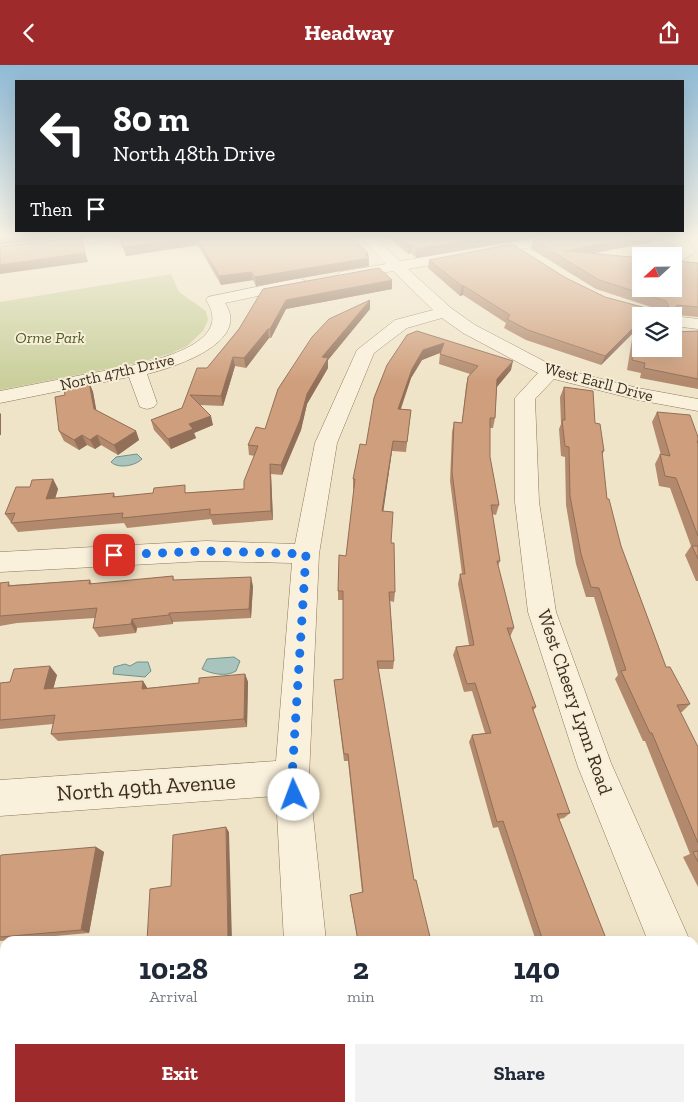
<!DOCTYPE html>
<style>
body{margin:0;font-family:"Zilla Slab",serif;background:#f2f2f3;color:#1f2937;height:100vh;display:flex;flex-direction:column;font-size:19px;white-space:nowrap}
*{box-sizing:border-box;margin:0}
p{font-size:16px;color:#747a83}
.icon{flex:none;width:28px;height:28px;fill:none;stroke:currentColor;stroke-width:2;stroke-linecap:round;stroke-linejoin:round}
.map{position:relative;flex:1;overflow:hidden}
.side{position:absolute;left:0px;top:871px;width:699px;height:176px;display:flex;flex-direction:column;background:#fff;border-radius:15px 15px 0 0;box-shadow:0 5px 20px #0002}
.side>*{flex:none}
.hud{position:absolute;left:15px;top:15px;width:669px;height:152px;border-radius:0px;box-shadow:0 5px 20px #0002;background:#202124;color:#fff;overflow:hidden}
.needle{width:32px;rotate:248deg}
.tools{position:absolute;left:632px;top:182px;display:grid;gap:10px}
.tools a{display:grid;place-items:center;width:50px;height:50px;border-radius:0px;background:#fff;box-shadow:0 5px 20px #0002;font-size:25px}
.pin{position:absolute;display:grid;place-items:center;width:42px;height:42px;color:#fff;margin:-21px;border-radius:10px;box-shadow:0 2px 8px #0006}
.me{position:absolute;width:55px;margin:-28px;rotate:358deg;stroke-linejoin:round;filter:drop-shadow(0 0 4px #0008)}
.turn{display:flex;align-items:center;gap:18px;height:105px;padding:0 15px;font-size:22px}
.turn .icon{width:65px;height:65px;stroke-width:2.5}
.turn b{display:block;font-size:35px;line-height:42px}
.then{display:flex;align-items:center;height:48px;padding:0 15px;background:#0003;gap:10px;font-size:19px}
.eta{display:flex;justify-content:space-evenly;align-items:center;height:85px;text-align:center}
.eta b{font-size:30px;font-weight:700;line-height:35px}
.button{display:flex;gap:10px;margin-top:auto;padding:10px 15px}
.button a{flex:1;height:58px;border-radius:0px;background:#9e2a2b;color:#fff;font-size:20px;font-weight:700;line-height:58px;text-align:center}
.button a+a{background:#f2f2f3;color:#1f2937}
header{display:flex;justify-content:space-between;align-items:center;height:65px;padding:0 15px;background:#9e2a2b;color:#fff;font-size:22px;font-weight:700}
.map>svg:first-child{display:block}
.green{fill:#c9cf9b}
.water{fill:#a9c4bc;stroke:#6f938a}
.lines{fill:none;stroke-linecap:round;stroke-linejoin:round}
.minor-casing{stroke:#8d765c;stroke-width:1}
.minor{fill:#faf1dc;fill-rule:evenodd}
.wall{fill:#b2896c}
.shaded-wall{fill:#916f58}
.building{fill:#cf9f7d;stroke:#916f58}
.route{stroke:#1a73e8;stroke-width:9;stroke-dasharray:0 16.2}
.labels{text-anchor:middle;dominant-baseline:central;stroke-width:4;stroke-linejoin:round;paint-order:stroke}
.far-park-label{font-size:16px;font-style:italic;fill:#4d5a26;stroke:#f7eed8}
.far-street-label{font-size:16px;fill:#3d2e20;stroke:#f7eed8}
.street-label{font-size:19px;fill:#3d2e20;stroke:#f7eed8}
.near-street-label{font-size:22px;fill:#3d2e20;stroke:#f7eed8}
</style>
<header><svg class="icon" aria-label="back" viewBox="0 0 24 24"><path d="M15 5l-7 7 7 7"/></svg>Headway<svg class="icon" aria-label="share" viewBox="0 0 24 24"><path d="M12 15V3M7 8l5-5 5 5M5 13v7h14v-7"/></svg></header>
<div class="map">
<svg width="698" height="1047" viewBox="0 0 698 1047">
<rect width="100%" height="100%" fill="#f0e4c8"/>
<polygon class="green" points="171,209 179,227 206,246 208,255 203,266 187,281 172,288 138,298 0,325 0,237"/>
<g class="water">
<path d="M137,389L142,394C135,401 118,404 111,397L116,392Z"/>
<path d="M234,592L240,596L236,606C227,612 211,609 202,604L207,594Z"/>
<polygon points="137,597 148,597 151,606 145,612 113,609 114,602 125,599 130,601"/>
</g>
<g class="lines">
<defs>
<g id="minor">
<polygon points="82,171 117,171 110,175 0,190 0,182"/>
<polygon points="358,171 373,171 400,196 550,171 579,171 572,175 408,204 451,243 475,260 557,303 638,323 698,334 698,346 638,335 554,314 535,334 539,437 556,547 611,698 690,876 648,876 578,702 528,547 515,437 515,333 538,308 463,268 442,253 407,263 374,288 337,378 319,489 309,712 326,876 284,876 276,731 0,751 0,715 276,696 292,498 206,496 0,507 0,487 206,476 295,479 315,378 357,285 395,255 433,245 393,206 345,215 340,213 337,210 340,207 386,199"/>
<path d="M659,171C676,170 686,172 695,187L683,195H674V191H671L680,185Z"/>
<path d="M300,213L308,218L305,221L225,238C252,278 172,303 147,309L157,338L154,342L147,344L140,342L129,312L0,338V326C29,320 58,315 87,309C116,303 242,288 206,235L208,232Z"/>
<polygon points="673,251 674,251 698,254 698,264 674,261"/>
<polygon points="694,908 698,910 698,961 694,959"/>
<rect x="294" y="1042" width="48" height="5"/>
</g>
</defs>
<use href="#minor" class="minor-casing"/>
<use href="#minor" class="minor"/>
</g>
<g class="wall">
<polygon points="118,171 350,171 368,188 369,201 256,221 253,215 221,220 198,180 126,191"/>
<polygon points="387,171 542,171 416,193 411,188 408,189"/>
<polygon points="533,175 662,175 594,188 698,198 698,252 677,250 674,251 641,284 698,266 698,324 640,313 641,308 627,305 633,268 601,300 526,275 504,263 506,258 463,230 460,231 428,203 429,195 566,213 605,232 646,243 654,243 596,224 531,184"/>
<polygon points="263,224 392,224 286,244 271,273 269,273 246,303 235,301 223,341 200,340 213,360 194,368 196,373 171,384 154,365 151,355 182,343 207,303 239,264"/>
<polygon points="370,235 370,244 328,295 328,303 307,339 301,365 282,410 271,409 273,455 213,460 211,454 127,463 124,458 18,467 5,449 30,422 53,414 58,424 55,433 114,428 115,432 244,424 255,391 249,390 248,380 265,364"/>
<polygon points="407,270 511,305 497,322 495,353 493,363 490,363 490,392 499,440 496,450 492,449 500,496 498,501 514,563 510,572 536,642 533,646 570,748 564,753 559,754 607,876 536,876 498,762 493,763 469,677 472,670 485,668 472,626 464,627 453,590 456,582 469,580 458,519 460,509 462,509 450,416 452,367 454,357 462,358 466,321 468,312 470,309 439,299 440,288 422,295 411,313 401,344 411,345 406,387 392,386 383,446 391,478 395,527 394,537 390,536 394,596 393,604 378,604 414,815 431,876 358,876 350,833 350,830 362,827 348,696 344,696 335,623 334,615 343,614 343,535 338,535 338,526 346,491 354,424 353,424 353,414"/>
<polygon points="89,317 93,327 96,345 136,366 139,375 118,390 101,380 95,384 87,380 79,385 64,376 59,366 65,330"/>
<polygon points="564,322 595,358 604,386 602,390 607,434 621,481 666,602 690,639 682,647 680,647 698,682 698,822 683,792 690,789 645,676 643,676 615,614 618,610 594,532 586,532 576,499 566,440 565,392 561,391 559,364 561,359 560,332"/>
<polygon points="657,347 698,372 698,516 696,516 685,490 691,481 670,423 659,421 655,399 660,389 661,390 652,357"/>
<polygon points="173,511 174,515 253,521 251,553 173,557 173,559 137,563 136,568 99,572 93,563 95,553 17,558 0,561 0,518 12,520 90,515 92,519"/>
<polygon points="245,609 248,617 247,662 58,676 51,669 53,659 0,664 0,618 57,610 53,624 143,616 147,623 199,618"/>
<polygon points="96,782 104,787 89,868 0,876 0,792"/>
<polygon points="0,992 5,993 5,1042 31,1042 29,1047 0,1047"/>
<polygon points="601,1042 678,1042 680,1047 602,1047"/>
</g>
<g class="shaded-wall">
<polygon points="0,171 70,171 0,180"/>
<polygon points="495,171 542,171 416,193 416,184"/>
<polygon points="644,171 664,171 662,175 563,194 566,186"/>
<polygon points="81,172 88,197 0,209 0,200"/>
<polygon points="196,172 198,180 126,191 123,182"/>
<polygon points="408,180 412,180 411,188 408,189"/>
<polygon points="368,188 369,201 256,221 255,212"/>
<polygon points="251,207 253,215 221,220 219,211"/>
<polygon points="392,215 392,224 286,244 271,273 270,264 286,235"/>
<polygon points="462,221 464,221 463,230 460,231"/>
<polygon points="370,235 370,244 328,295 328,303 307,339 301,365 282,410 281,400 307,329 322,292"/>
<polygon points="677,253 674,261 674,254"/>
<polygon points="637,259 633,268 601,300 605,291"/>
<polygon points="268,264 269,273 246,303 244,293"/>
<polygon points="444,278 442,287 422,295 411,313 397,354 398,344 412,304 423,285"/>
<polygon points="233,292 235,301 223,341 221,331"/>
<polygon points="513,296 511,305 495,324 497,314"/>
<polygon points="89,317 93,327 98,354 94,344"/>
<polygon points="0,348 1,349 1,370 0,370"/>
<polygon points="211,351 213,360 194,368 196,373 171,384 168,374 189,359"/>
<polygon points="136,366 139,375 118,390 114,380"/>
<polygon points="82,370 87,380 79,385 74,375"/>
<polygon points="97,370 101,380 95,384 90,375"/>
<polygon points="393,376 392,386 382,456 382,446"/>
<polygon points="270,399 271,409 273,455 271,446"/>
<polygon points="53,414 58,424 52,444 46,434"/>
<polygon points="251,512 253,521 251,553 249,544"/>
<polygon points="169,548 173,557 173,559 169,550"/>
<polygon points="132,554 137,563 136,568 131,559"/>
<polygon points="50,601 57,610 51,632 44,624"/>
<polygon points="245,609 248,617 247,662 244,654"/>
<polygon points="143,616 148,624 142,624"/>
<polygon points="226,762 229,767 232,876 228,876"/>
<polygon points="96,782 104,787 89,868 81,865"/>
<polygon points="19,1042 31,1042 29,1047 18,1047"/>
</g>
<g class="building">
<polygon points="119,171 350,171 368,188 365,189 369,193 255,212 251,207 219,211 196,172 123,182"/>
<polygon points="397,171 495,171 416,184 412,180 408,180"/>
<polygon points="562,171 644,171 566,186 641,193 641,224 674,224 674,196 698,198 698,242 677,240 675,242 677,253 674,254 674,251 641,251 641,284 674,284 674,267 698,266 698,314 644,303 645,298 632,295 637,259 605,291 528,265 507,254 510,250 464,221 462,221 429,195 512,179 566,213 605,232 646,243 669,242 666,236 599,215 533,175"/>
<polygon points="81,172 85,188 0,200 0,182"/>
<polygon points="379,203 392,215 286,235 270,264 268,264 244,293 233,292 221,331 190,330 211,351 189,359 193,364 168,374 151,355 182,343 197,303 207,303 239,264 263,224"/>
<polygon points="370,235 322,292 328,293 307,329 300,355 281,400 270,399 271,446 210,450 210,444 122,453 123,448 11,458 15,448 5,449 16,422 30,422 32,415 53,414 46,434 114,428 113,432 153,428 154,423 185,420 185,428 244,424 244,416 258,381 248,380 256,362 265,364 278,324 312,272 329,254"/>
<polygon points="417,266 513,296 497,314 495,353 490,353 490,392 499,440 491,440 500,496 497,496 514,563 507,563 536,642 532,642 570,748 557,749 607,876 543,876 503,756 497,757 472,670 491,668 475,618 467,619 456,582 474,580 460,509 465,509 452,407 454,357 462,358 468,312 478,301 440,289 444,278 423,285 412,304 398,344 411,345 407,377 393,376 382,446 393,447 391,478 394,478 395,527 389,527 394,596 377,596 414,815 416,815 431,876 358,876 350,830 363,827 348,689 344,689 334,615 343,614 343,526 338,526 339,490 346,491 355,414 353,414 360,379 366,380 374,333 387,300 407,270"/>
<polygon points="89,317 94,344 136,366 114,380 97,370 90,375 82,370 74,375 59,366 55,332 65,330 64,322"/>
<polygon points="564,322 593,326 595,358 600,359 604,386 602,386 607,434 609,434 621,481 666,602 670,602 690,639 677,640 698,682 698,778 652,668 650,668 621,606 626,605 599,523 591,522 581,489 570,431 569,382 565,381 562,355 565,355"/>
<polygon points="657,347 690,350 698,372 698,376 697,376 698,379 698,471 676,413 665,411 660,389 670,391"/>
<polygon points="692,481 698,481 698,494"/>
<polygon points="173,511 173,515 251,512 249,544 169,548 169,550 132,554 131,559 93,563 97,543 0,551 0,518 9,517 8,521 90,515 89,519"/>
<polygon points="50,601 44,624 143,616 142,624 199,618 199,613 245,609 244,654 51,669 55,650 0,655 0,618 10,617 14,604"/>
<polygon points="226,762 228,876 147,876 150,824 171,821 173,770"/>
<polygon points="96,782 81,865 0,872 0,792 1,790"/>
<polygon points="698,786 698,797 693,787"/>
<polygon points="0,995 5,996 5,1042 19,1042 18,1047 0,1047"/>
<polygon points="390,1042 477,1042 479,1047 391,1047"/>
<polygon points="609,1042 678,1042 680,1047 611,1047"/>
</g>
<linearGradient id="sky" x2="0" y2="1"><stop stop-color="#8fbad6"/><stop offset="0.54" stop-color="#f8f3e6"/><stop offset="1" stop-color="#f8f3e6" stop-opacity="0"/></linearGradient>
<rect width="698" height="317" fill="url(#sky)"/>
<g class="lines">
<polyline class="route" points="114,490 206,486 306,489 292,712 294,730"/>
</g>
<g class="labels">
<g class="far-park-label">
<text x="50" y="272">Orme Park</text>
</g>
<g class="far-street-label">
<text transform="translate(117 307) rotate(-13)">North 47th Drive</text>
<text transform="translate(599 317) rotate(15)">West Earll Drive</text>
</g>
<g class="street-label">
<text transform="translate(575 637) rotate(71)">West Cheery Lynn Road</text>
</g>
<g class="near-street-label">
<text transform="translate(146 722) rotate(-4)">North 49th Avenue</text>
</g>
</g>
</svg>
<div class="tools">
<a><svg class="needle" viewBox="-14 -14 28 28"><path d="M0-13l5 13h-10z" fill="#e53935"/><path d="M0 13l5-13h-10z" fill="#747a83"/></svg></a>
<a><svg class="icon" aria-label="layers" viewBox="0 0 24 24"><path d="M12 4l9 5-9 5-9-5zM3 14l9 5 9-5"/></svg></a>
</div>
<div class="pin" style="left:114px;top:490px;background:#d93025"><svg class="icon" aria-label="arrive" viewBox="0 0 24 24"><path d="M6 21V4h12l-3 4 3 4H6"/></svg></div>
<svg class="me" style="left:294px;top:730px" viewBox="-20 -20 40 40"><circle r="19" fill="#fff"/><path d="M0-13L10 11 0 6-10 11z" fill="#1a73e8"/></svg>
<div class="hud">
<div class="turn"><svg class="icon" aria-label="left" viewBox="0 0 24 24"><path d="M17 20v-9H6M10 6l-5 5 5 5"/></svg><div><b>80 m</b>North 48th Drive</div></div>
<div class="then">Then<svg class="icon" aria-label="arrive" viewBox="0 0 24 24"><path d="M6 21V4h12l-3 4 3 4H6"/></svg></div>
</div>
<section class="side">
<div class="eta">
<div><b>10:28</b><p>Arrival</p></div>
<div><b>2</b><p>min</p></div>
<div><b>140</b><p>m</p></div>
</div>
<div class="button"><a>Exit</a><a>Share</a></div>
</section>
</div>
